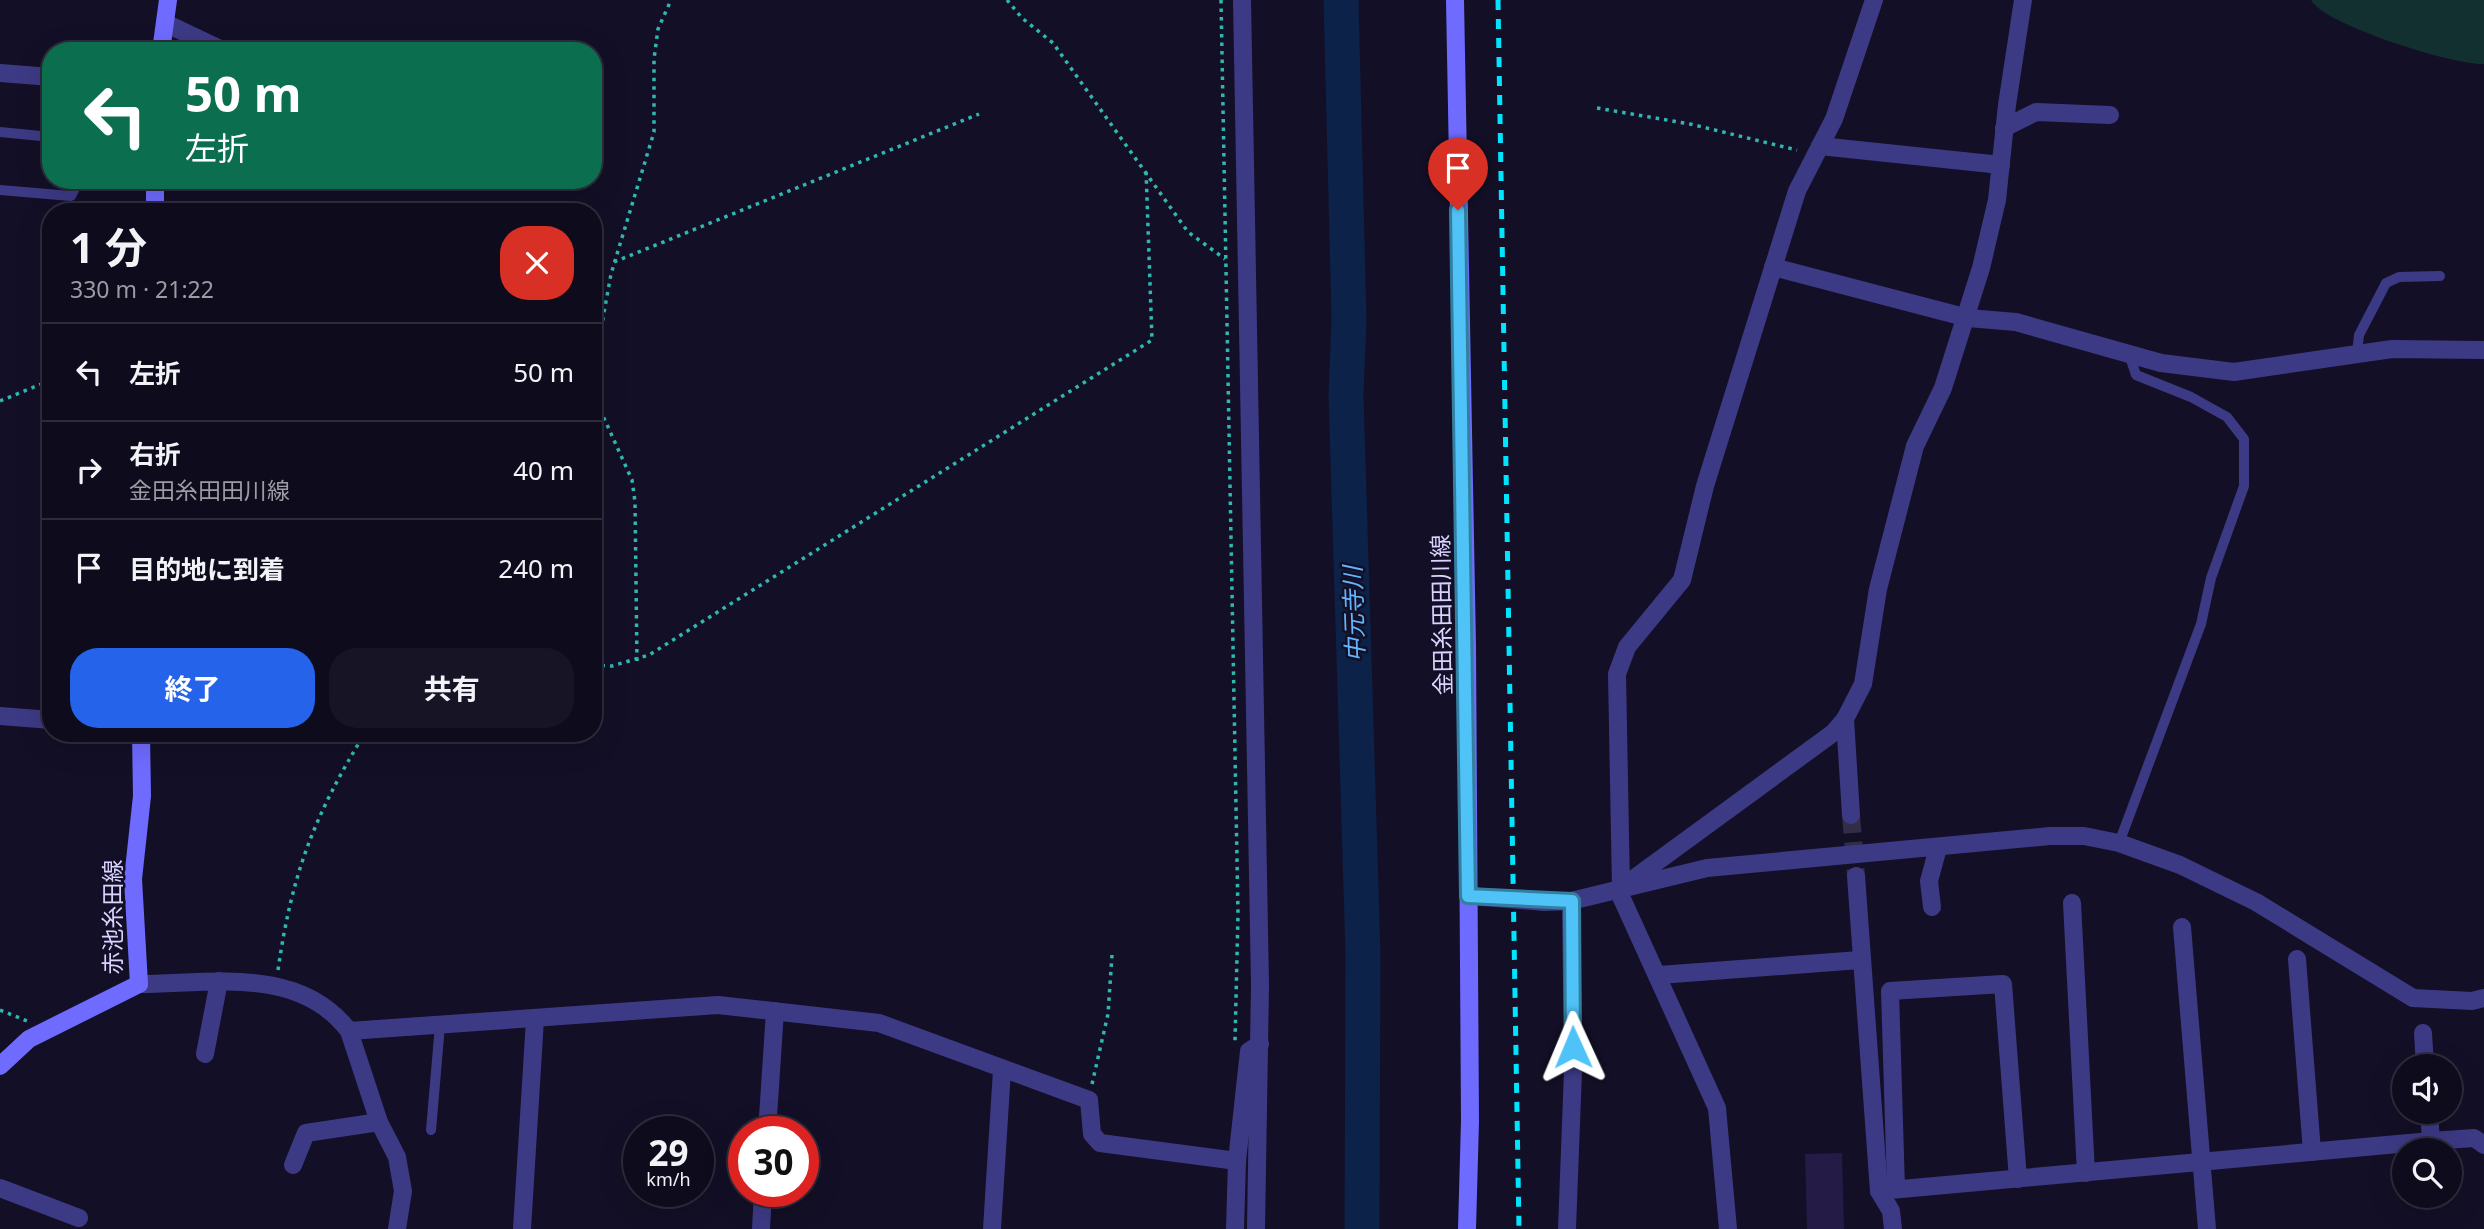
<!DOCTYPE html>
<html lang="ja">
<meta charset="utf-8">
<style>
body{margin:0;font-family:"Noto Sans","Noto Sans JP",sans-serif;background:#171425;color:#f1f3f6;height:100vh;display:flex;flex-direction:column;font-size:26px;white-space:nowrap}
*{box-sizing:border-box;margin:0}
p{font-size:23px;color:#9b9ba3}
.icon{flex:none;width:38px;height:38px;fill:none;stroke:currentColor;stroke-width:2;stroke-linecap:round;stroke-linejoin:round}
.map{position:relative;flex:1;overflow:hidden}
.side{position:absolute;left:42px;top:203px;width:560px;height:539px;display:flex;flex-direction:column;background:#0e0b1c;border-radius:28px;box-shadow:0 7px 28px #0002,0 0 0 2px #2e2b3b}
.side>*{flex:none}
.guide{position:absolute;left:42px;top:42px;width:560px;height:147px;border-radius:28px;box-shadow:0 7px 28px #0002,0 0 0 2px #2e2b3b;background:#0b6e4f;color:#fff;overflow:hidden}
.fabs{position:absolute;left:2392px;top:1054px;display:grid;gap:14px}
.fabs a{display:grid;place-items:center;width:70px;height:70px;border-radius:50%;background:#0e0b1c;box-shadow:0 7px 28px #0002,0 0 0 2px #2e2b3b;font-size:35px}
.speed{position:absolute;left:623px;top:1116px;display:flex;gap:14px;font-size:35px;font-weight:700;text-align:center}
.speed>*{display:grid;place-content:center;width:91px;height:91px;border-radius:50%;background:#0e0b1c;box-shadow:0 7px 28px #0002,0 0 0 2px #2e2b3b;line-height:1}
.speed small{font-size:18px;font-weight:400}
.speed .limit{border:10px solid #d22;background:#fff;color:#111}
.pin{position:absolute;display:grid;place-items:center;width:60px;height:60px;color:#fff;margin:-72px -30px;border-radius:50% 50% 50% 0;rotate:-45deg;box-shadow:0 0 7px #0007}
.pin .icon{rotate:45deg}
.me{position:absolute;width:77px;margin:-38px;rotate:359deg;stroke-linejoin:round;filter:drop-shadow(0 0 5px #0008)}
.turn{display:flex;align-items:center;gap:24px;height:147px;padding:0 28px;font-size:32px}
.turn .icon{width:91px;height:91px;stroke-width:2.5}
.turn b{display:block;font-size:49px;line-height:60px}
.round{display:grid;place-items:center;flex:none;width:74px;height:74px;border-radius:28px;background:#171425}
.summary{display:flex;align-items:center;justify-content:space-between;height:119px;padding:0 28px}
h1{font-size:42px;font-weight:700;line-height:52px}
.cta{display:flex;gap:14px;margin-top:auto;padding:14px 28px}
.cta a{flex:1;height:80px;border-radius:28px;background:#2563eb;color:#fff;font-size:28px;font-weight:700;line-height:80px;text-align:center}
.cta a+a{background:#171425;color:#f1f3f6}
ul{padding:0;list-style:none}
li{display:flex;align-items:center;gap:21px;height:98px;padding:0 28px;border-top:2px solid #2e2b3b}
li div{flex:1}
li b{display:block;font-size:26px}
li em{font-style:normal}
.map>svg:first-child{display:block}
.green{fill:#12302f}
.lines{fill:none;stroke-linecap:round;stroke-linejoin:round}
.river{stroke:#0c2248;stroke-width:35}
.building{fill:#241b47}
.minor-tunnel{stroke:#312d47;stroke-width:18;stroke-dasharray:18 9;stroke-linecap:butt}
.path{stroke:#2fb8b0;stroke-width:3.5;stroke-dasharray:3.5 5;stroke-linecap:butt}
.service{stroke:#3d3a85;stroke-width:10}
.minor{stroke:#3d3a85;stroke-width:18}
.tertiary{stroke:#3d3a85;stroke-width:18}
.secondary{stroke:#6f6bff;stroke-width:18}
.rail{stroke:#00e5ff;stroke-width:5;stroke-dasharray:10 9;stroke-linecap:butt}
.tertiary-bridge{stroke:#3d3a85;stroke-width:18}
.route-casing{stroke:#337fa1;stroke-width:18}
.route{stroke:#4fc3f7;stroke-width:12}
.labels{text-anchor:middle;dominant-baseline:central;stroke-width:5;stroke-linejoin:round;paint-order:stroke}
.street-label{font-size:23px;fill:#d9d4ff;stroke:#130f26}
.water-label{font-size:24px;font-style:italic;fill:#62b6ff;stroke:#130f26}
</style>
<div class="map">
<svg width="2484" height="1229" viewBox="0 0 2484 1229">
<rect width="100%" height="100%" fill="#130f26"/>
<path class="green" d="M2311,0H2484V64C2456,66 2324,25 2311,0Z"/>
<g class="lines">
<polyline class="river" points="1341,0 1349,319 1346,396 1363,954 1362,1229"/>
</g>
<polygon class="building" points="1842,1153 1844,1229 1807,1229 1805,1154"/>
<g class="lines">
<polyline class="minor-tunnel" points="1851,815 1856,876"/>
<g class="path">
<polyline points="1007,0 1022,18 1053,43 1188,232 1225,259"/>
<polyline points="1221,0 1238,914 1235,1041"/>
<polyline points="1597,108 1690,124 1797,150"/>
<polyline points="614,262 979,114"/>
<polyline points="0,401 51,380"/>
<polyline points="637,661 635,502 632,480 603,416 594,368 611,274 654,132 654,59 658,29 671,0"/>
<polyline points="593,665 612,666 649,655 1152,340 1146,170"/>
<path d="M278,970C292,873 314,816 365,733"/>
<polyline points="0,1010 27,1021"/>
<polyline points="1092,1084 1108,1014 1112,955"/>
</g>
<g class="service">
<polyline points="0,132 51,137"/>
<polyline points="0,190 71,196 79,180"/>
<polyline points="2357,353 2359,335 2386,283 2399,277 2440,276"/>
<polyline points="2119,843 2201,624 2211,578 2244,486 2244,439 2227,417 2191,397 2136,375 2129,354"/>
<polyline points="431,1130 440,1025"/>
</g>
<g class="minor">
<polyline points="165,23 224,51"/>
<polyline points="0,73 51,77"/>
<polyline points="2004,128 2036,112 2110,115"/>
<polyline points="1820,146 2001,165"/>
<polyline points="1773,267 1968,318 2016,322 2161,363 2234,372 2392,349 2484,350"/>
<polyline points="0,716 51,720"/>
<polyline points="1845,719 1851,815"/>
<polyline points="1856,876 1879,1191 1891,1211 1893,1229"/>
<polyline points="1621,888 1833,733 1845,719 1863,684 1878,589 1915,446 1943,388 1981,268 1997,200 2007,105 2023,0"/>
<polyline points="2072,903 2086,1173"/>
<polyline points="1932,907 1929,881 1938,848"/>
<polyline points="2182,927 2207,1229"/>
<polyline points="2297,959 2312,1152"/>
<polyline points="1659,975 1860,960"/>
<path d="M139,984C210,984 299,965 349,1031L379,1122L397,1157L403,1191L397,1229"/>
<polyline points="349,1031 718,1005 879,1023 1089,1100 1092,1134 1100,1143 1237,1161"/>
<polyline points="2423,1033 2425,1066"/>
<polyline points="205,1054 219,981"/>
<polyline points="2429,1111 2431,1141"/>
<polyline points="767,1132 775,1011"/>
<polyline points="293,1165 306,1133 379,1122"/>
<polyline points="0,1188 79,1218"/>
<polyline points="1896,1188 1890,991 2003,984 2018,1179"/>
<polyline points="1879,1191 2431,1141 2474,1138 2484,1145"/>
<polyline points="522,1229 535,1019"/>
<polyline points="761,1229 763,1192"/>
<polyline points="992,1229 1002,1070"/>
<polyline points="1235,1229 1237,1161 1249,1051 1260,1044"/>
<polyline points="1567,1229 1573,1071 1571,901"/>
<polyline points="1728,1229 1717,1108 1618,890 1621,888 1617,674 1627,647 1682,580 1705,486 1797,191 1834,119 1874,0"/>
</g>
<g class="tertiary">
<polyline points="1242,0 1260,985 1256,1229"/>
<polyline points="1468,896 1497,898"/>
<polyline points="1545,902 1571,901 1707,868 2050,836 2084,836 2119,843 2180,865 2256,902 2413,998 2472,1001 2484,998"/>
</g>
<g class="secondary">
<polyline points="1455,0 1467,646 1470,1121 1467,1229"/>
<polyline points="161,51 168,0"/>
<polyline points="155,212 155,180"/>
<polyline points="0,1066 29,1039 139,984 133,879 142,796 141,733"/>
</g>
<polyline class="rail" points="1498,0 1519,1229"/>
<polyline class="tertiary-bridge" points="1497,898 1545,902"/>
</g>
<g class="lines">
<defs>
<polyline id="route" points="1458,210 1468,896 1572,901 1573,1047"/>
</defs>
<use href="#route" class="route-casing"/>
<use href="#route" class="route"/>
</g>
<g class="labels">
<g class="street-label">
<text transform="translate(1441 615) rotate(-91)">金田糸田田川線</text>
<text transform="translate(112 917) rotate(-90)">赤池糸田線</text>
</g>
<g class="water-label">
<text transform="translate(1353 614) rotate(-92)">中元寺川</text>
</g>
</g>
</svg>
<div class="fabs">
<a><svg class="icon" aria-label="sound" viewBox="0 0 24 24"><path d="M4 9h4l5-4v14l-5-4H4zM17 9q2 3 0 6"/></svg></a>
<a><svg class="icon" aria-label="search" viewBox="0 0 24 24"><circle cx="10" cy="10" r="6"/><path d="M15 15l6 6"/></svg></a>
</div>
<div class="speed"><div>29<small>km/h</small></div><div class="limit">30</div></div>
<div class="pin" style="left:1458px;top:210px;background:#d93025"><svg class="icon" aria-label="arrive" viewBox="0 0 24 24"><path d="M6 21V4h12l-3 4 3 4H6"/></svg></div>
<svg class="me" style="left:1573px;top:1047px" viewBox="-20 -20 40 40"><path d="M0-17L14 15 0 8-14 15z" fill="#4fc3f7" stroke="#fff" stroke-width="4"/></svg>
<div class="guide">
<div class="turn"><svg class="icon" aria-label="left" viewBox="0 0 24 24"><path d="M17 20v-9H6M10 6l-5 5 5 5"/></svg><div><b>50 m</b>左折</div></div>
</div>
<section class="side">
<div class="summary"><div><h1>1 分</h1><p>330 m · 21:22</p></div><a class="round" style="background:#d93025;color:#fff"><svg class="icon" aria-label="close" viewBox="0 0 24 24"><path d="M6 6l12 12M18 6L6 18"/></svg></a></div>
<ul>
<li><svg class="icon" aria-label="left" viewBox="0 0 24 24"><path d="M17 20v-9H6M10 6l-5 5 5 5"/></svg><div><b>左折</b></div><em>50 m</em></li>
<li><svg class="icon" aria-label="right" viewBox="0 0 24 24"><path d="M7 20v-9h11M14 6l5 5-5 5"/></svg><div><b>右折</b><p>金田糸田田川線</p></div><em>40 m</em></li>
<li><svg class="icon" aria-label="arrive" viewBox="0 0 24 24"><path d="M6 21V4h12l-3 4 3 4H6"/></svg><div><b>目的地に到着</b></div><em>240 m</em></li>
</ul>
<div class="cta"><a>終了</a><a>共有</a></div>
</section>
</div>
